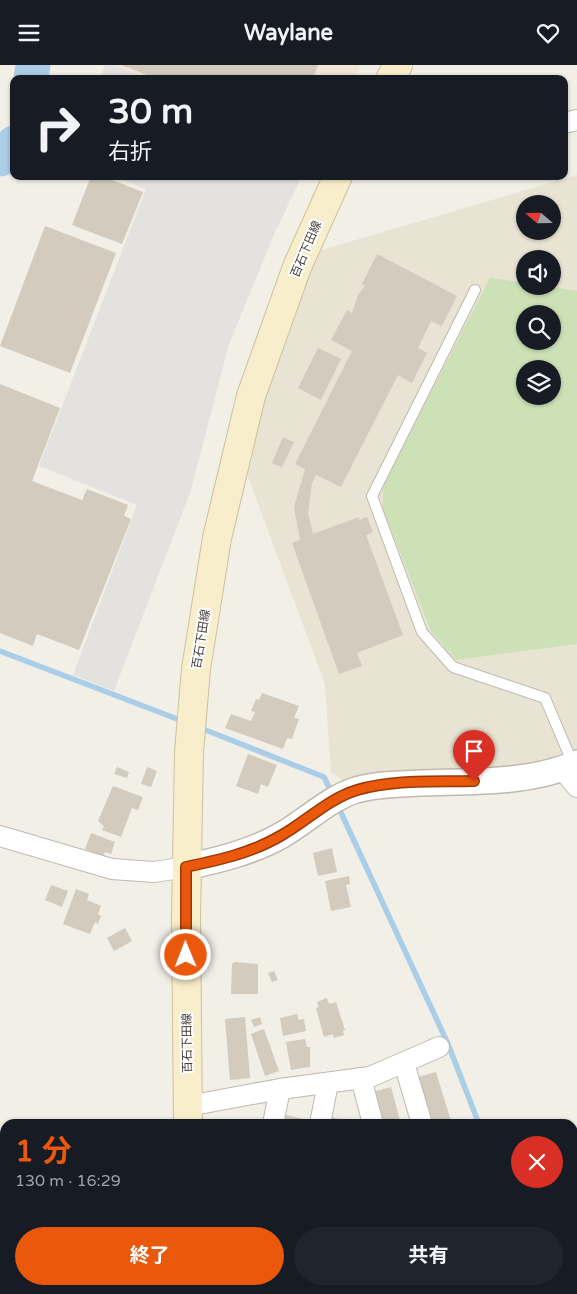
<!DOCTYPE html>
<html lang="ja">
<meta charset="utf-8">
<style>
body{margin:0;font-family:"Varela Round","Noto Sans JP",sans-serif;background:#20242c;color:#f1f3f6;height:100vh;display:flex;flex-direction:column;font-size:19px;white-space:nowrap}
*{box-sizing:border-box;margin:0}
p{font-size:16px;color:#9ea1a6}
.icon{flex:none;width:28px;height:28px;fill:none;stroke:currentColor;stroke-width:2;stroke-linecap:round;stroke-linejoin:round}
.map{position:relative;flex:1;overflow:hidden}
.drawer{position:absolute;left:0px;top:1054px;width:578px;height:176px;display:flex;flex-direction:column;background:#171b24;border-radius:15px 15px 0 0;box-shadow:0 1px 4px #0004}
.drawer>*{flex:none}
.banner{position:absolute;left:10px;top:10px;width:558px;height:105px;border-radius:10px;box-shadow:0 1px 4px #0004;background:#171b24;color:#f1f3f6;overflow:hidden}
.needle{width:32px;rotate:290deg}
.fabs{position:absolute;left:516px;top:130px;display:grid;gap:10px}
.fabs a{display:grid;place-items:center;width:45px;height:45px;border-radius:50%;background:#171b24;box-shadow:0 1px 4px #0004;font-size:25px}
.pin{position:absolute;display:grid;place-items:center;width:42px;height:42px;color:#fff;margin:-51px -21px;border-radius:50% 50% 50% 0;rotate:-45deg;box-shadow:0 0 5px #0007}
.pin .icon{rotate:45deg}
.me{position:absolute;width:55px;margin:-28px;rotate:359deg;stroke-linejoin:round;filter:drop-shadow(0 0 4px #0008)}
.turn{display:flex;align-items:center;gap:18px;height:105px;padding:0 15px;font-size:22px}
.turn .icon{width:65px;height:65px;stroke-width:2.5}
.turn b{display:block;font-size:35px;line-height:42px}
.round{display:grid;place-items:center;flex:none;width:52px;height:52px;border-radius:26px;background:#20242c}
.summary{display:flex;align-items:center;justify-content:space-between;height:85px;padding:0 15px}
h1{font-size:30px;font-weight:700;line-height:38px;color:#ea580c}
.cta{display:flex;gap:10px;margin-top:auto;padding:10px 15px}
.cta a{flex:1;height:58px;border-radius:30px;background:#ea580c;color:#fff;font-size:20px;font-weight:700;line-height:58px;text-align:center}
.cta a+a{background:#20242c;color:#f1f3f6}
header{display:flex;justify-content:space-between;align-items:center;height:65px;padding:0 15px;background:#171b24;font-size:22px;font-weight:700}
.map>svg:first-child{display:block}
.commercial{fill:#f1e6d5}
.education{fill:#e9e3d3;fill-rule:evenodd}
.green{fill:#cce1b5;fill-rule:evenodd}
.parking{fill:#e3e2df}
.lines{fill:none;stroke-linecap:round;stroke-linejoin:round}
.stream{stroke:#aacde8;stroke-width:5.5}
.river{stroke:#aacde8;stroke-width:35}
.building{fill:#d2cbbe}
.service-casing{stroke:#bfb9ae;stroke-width:12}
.minor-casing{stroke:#bfb9ae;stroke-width:22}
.tertiary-casing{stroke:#bfb9ae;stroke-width:28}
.secondary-casing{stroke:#ccc19c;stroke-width:30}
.service{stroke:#fff;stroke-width:10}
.minor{stroke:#fff;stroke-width:20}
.tertiary{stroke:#fff;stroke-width:25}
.secondary{stroke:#f8eecb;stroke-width:28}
.route-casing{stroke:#983908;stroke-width:12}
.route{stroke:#ea580c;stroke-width:9}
.labels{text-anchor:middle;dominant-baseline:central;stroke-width:4;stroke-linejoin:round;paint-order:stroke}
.street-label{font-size:12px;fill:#443f37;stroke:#fff}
</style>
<header><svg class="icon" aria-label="menu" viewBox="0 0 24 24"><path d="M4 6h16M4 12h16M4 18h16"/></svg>Waylane<svg class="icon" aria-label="heart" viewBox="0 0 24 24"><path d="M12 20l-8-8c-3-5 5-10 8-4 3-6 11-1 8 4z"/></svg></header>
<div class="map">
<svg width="577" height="1229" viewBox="0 0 577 1229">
<rect width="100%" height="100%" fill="#f2efe7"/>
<polygon class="commercial" points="106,0 360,0 355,14 100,14"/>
<g class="education">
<path d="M577,110V698L357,725L331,707L325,619L238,385L301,191ZM525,139H552V166H525ZM525,194H552V221H525ZM525,249H552V276H525ZM525,304H552V331H525Z"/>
<polygon points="577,1185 577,1229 471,1229 481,1225 572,1225 573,1186"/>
</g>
<path class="green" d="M490,213L525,218V221H547L577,226V579L456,595L431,566L383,444V420ZM525,249H552V276H525ZM525,304H552V331H525Z"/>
<g class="parking">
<polygon points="105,0 112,0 148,14 100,14"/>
<polygon points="112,111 302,111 276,165 229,279 191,425 114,626 73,610 137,440 39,401 146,124"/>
</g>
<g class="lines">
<g class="stream">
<polyline points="0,586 185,657"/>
<polyline points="198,662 324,712 332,728"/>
<polyline points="337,739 448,979 479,1059"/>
<polyline points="572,1196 577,1196"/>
</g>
<g class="river">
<polyline points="31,14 33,0"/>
<polyline points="0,94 7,90 14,78"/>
</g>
</g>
<g class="building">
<polygon points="122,0 318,0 313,14 157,14"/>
<polygon points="91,111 102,111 143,127 122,179 72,160"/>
<polygon points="45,161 116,188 70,308 0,281"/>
<polygon points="377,189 457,231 442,261 431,256 418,283 427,288 412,318 398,310 341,422 316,410 312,418 308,449 313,469 359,452 360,455 367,452 373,467 366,470 403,570 357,588 362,601 339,609 292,478 300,475 294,442 305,404 295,399 352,286 331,275 347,245 352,248 358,230 365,221 362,219"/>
<polygon points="318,283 341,294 321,335 298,323"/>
<polygon points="0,319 60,343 32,416 82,435 87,424 128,440 124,451 131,454 79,585 37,569 33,581 0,568"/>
<polygon points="283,372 294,377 282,402 272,398"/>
<polygon points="262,628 299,641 294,653 299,654 292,674 287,673 283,684 225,663 231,649 251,656 255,647 251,646 256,634 259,635"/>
<polygon points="248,689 277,700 268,722 261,719 258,729 236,721"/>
<polygon points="117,702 129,707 127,713 114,709"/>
<polygon points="147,702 157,706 151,722 141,719"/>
<polygon points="113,721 143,732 138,745 132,743 121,772 102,765 104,761 98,756"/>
<polygon points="91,768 115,777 111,789 105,787 103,791 85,784"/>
<polygon points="332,783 337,807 318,811 313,788"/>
<polygon points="349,811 350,819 346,820 351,842 331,846 325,816"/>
<polygon points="51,820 68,826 62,842 45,835"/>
<polygon points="76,824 89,829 87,835 101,841 98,849 101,851 98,859 95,857 90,869 63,859"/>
<polygon points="125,863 132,876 114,886 107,873"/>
<polygon points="235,897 258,899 258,929 231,929 232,899"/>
<polygon points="274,906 278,915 272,917 268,908"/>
<polygon points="327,933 329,939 336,937 345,965 343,966 344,970 334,973 333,969 324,972 316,943 319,942 317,937"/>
<polygon points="297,949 299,955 304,954 306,966 283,971 280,953"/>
<polygon points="245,952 250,1013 230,1015 225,954"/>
<polygon points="260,952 262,959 254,962 251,955"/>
<polygon points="264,964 279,1006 265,1011 251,969"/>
<polygon points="305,974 307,982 310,982 310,1002 291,1005 286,977"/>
<polygon points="436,1007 452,1059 432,1059 418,1012"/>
<polygon points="391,1022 401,1059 383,1059 373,1027"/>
<polygon points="286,1050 303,1054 303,1059 284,1059"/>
<polygon points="330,1052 349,1056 349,1059 328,1059"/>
<rect x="224" y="1225" width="36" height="4"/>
<polygon points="350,1225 381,1225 382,1229 351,1229"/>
<polygon points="436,1225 458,1225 459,1227 437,1229"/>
</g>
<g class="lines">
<defs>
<polyline id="service" points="475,225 372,431 422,567 453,602 545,633 573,699"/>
<g id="minor">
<polyline points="564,58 577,55"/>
<polyline points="562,704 577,722"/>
<polyline points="0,771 112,804 154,807 186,802"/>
<polyline points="404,998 422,1059"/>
<polyline points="361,1013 373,1059"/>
<polyline points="188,1041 280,1024 370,1012 439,982"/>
<polyline points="273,1059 280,1024"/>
<polyline points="320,1059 328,1018"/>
<polyline points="572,1186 577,1185"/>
<polyline points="416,1225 417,1229"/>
<polyline points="103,1229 134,1228"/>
</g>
<path id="tertiary" d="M186,802C219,795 252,787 282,770C308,755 328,734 356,725C377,719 399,719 420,718C472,716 528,719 577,698"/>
<g id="secondary">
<polyline points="390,14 398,0"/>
<polyline points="188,1059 186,853 189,687 196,604 217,473 251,331 297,202 338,111"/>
<polyline points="190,1225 190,1229"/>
</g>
</defs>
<use href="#service" class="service-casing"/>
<use href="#minor" class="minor-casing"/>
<use href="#tertiary" class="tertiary-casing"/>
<use href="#secondary" class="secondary-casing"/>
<use href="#service" class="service"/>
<use href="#minor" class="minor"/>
<use href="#tertiary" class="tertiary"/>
<use href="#secondary" class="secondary"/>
</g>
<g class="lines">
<defs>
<path id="route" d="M186,890V802C219,795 252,788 282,770C308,755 328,734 357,725C394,714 436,717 474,716"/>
</defs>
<use href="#route" class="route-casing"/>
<use href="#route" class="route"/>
</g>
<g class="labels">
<g class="street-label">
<text transform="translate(306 184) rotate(-67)">百石下田線</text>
<text transform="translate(201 574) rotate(-81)">百石下田線</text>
<text transform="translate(187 978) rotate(-91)">百石下田線</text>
</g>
</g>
</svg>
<div class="fabs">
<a><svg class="needle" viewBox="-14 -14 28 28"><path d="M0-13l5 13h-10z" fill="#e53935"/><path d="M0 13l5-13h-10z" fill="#9ea1a6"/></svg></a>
<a><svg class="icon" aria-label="sound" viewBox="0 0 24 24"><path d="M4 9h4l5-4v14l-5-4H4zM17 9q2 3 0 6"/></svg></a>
<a><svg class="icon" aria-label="search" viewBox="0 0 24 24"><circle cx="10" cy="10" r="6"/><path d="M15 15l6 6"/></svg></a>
<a><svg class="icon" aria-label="layers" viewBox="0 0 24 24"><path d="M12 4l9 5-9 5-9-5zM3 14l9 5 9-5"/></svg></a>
</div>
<div class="pin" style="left:474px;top:716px;background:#d93025"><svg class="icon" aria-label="arrive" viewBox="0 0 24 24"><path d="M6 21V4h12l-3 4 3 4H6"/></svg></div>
<svg class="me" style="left:186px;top:890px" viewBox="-20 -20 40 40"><circle r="17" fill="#ea580c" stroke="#fff" stroke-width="3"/><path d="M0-11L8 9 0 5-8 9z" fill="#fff"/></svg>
<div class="banner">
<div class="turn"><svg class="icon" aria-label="right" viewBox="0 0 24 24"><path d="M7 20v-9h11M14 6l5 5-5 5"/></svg><div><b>30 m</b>右折</div></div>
</div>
<section class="drawer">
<div class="summary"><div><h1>1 分</h1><p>130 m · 16:29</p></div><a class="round" style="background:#d93025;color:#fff"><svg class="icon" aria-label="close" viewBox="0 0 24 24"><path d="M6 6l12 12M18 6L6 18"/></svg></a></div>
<div class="cta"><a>終了</a><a>共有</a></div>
</section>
</div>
